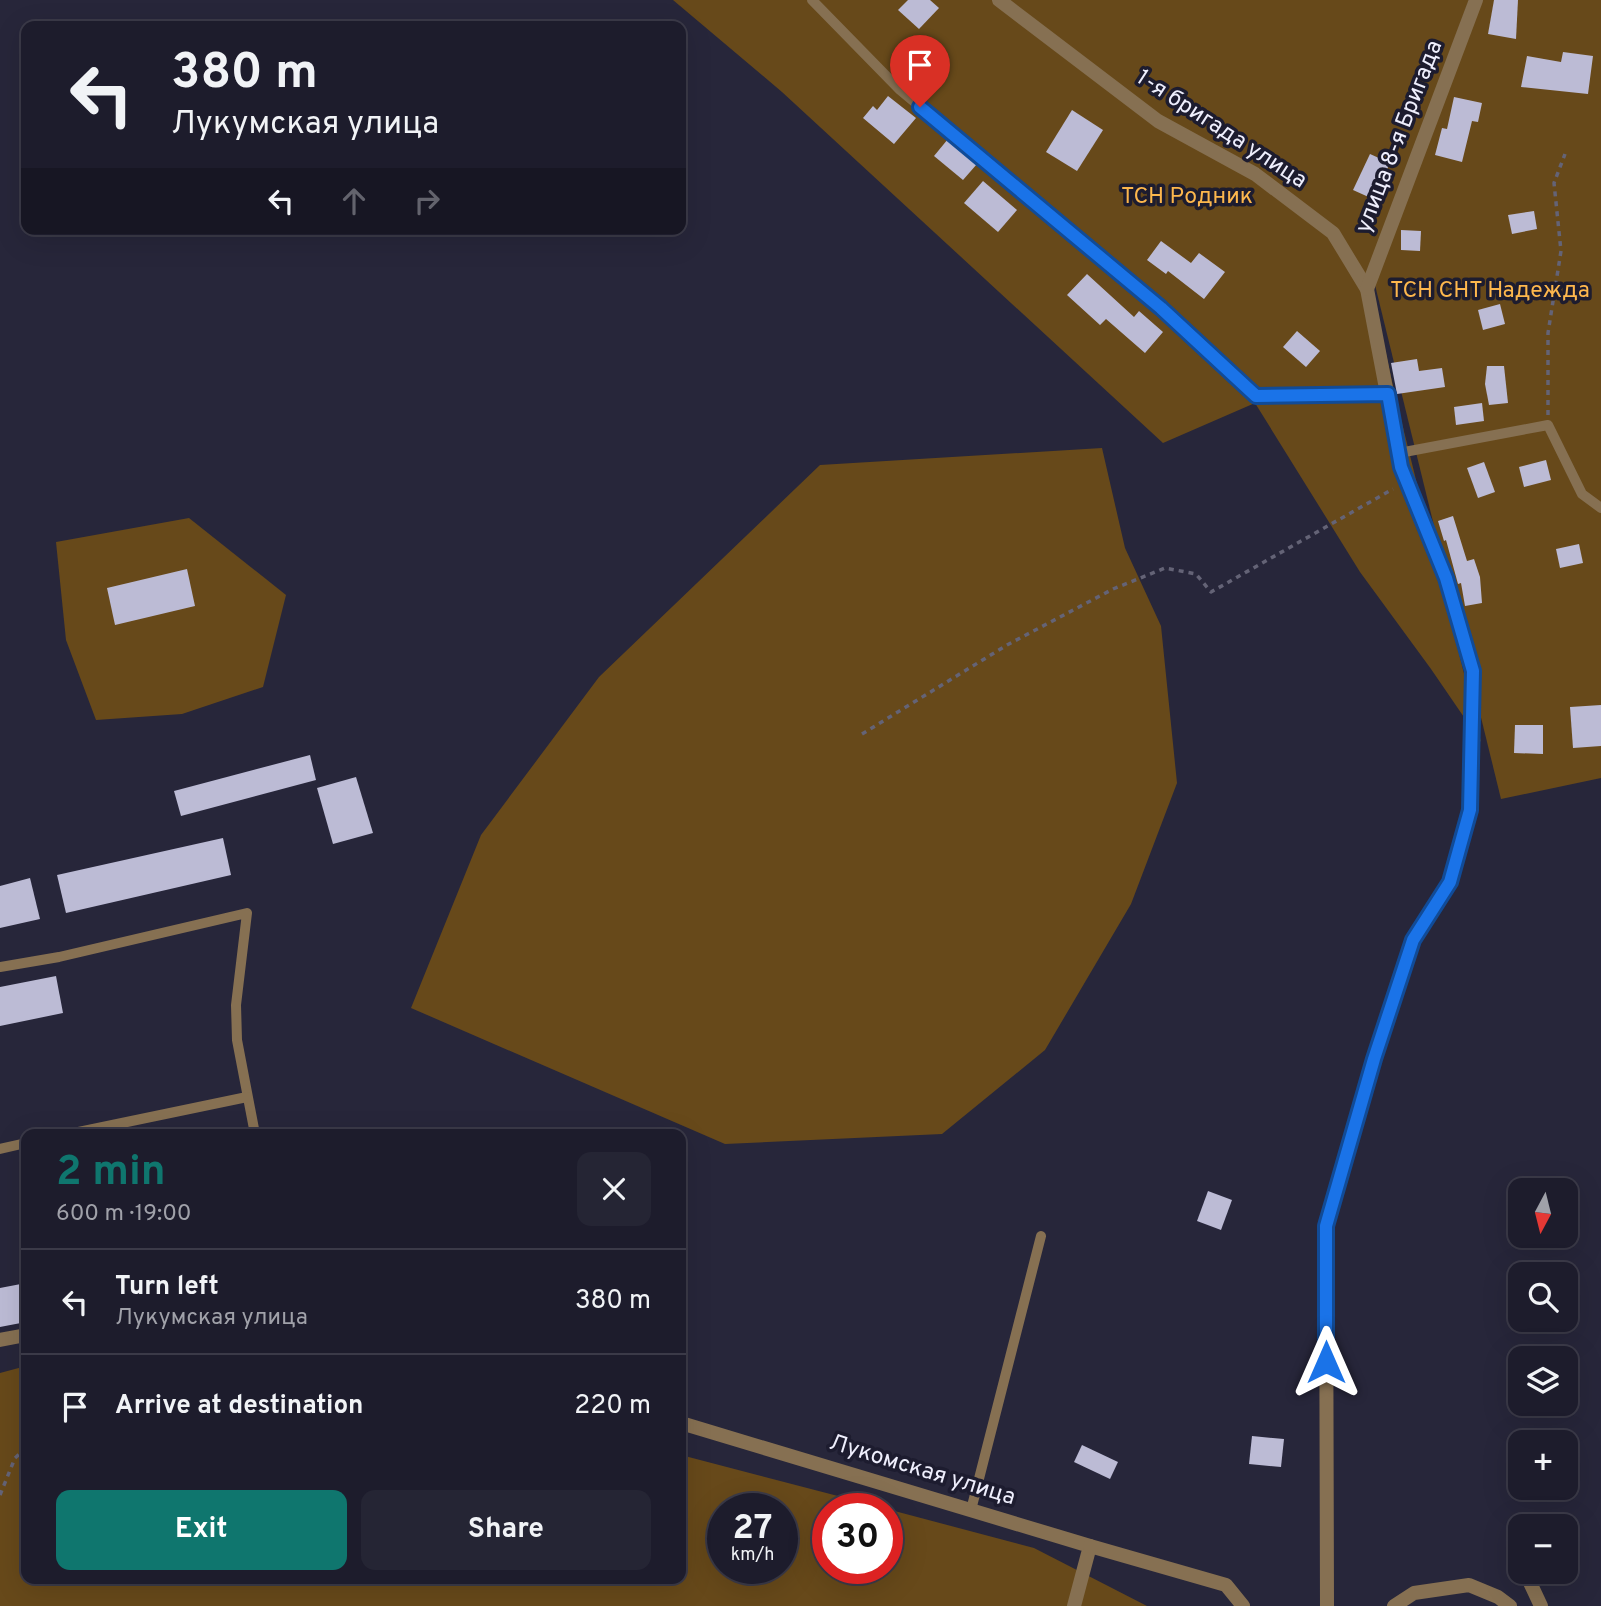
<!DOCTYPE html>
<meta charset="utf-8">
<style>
body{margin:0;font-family:Overpass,sans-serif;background:#252534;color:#f1f3f6;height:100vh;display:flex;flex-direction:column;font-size:26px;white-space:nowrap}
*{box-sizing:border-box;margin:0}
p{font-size:23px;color:#a0a1a9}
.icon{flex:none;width:38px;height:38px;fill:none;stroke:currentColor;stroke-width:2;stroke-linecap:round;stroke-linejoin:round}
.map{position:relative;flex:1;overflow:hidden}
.side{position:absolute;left:21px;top:1129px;width:665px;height:455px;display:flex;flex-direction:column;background:#1d1c2c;border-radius:14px;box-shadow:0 7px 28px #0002,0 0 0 2px #3b3a48}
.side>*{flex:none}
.top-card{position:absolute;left:21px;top:21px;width:665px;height:214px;border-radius:14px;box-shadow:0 7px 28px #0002,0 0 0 2px #3b3a48;background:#1d1c2c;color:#f1f3f6;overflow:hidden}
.needle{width:46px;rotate:187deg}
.buttons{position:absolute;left:1508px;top:1178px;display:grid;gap:14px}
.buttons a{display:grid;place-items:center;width:70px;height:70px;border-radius:14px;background:#1d1c2c;box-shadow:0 7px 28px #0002,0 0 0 2px #3b3a48;font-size:35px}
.speed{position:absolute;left:707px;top:1493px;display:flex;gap:14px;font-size:35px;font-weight:700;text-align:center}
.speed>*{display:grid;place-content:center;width:91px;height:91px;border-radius:50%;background:#1d1c2c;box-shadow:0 7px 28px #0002,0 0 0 2px #3b3a48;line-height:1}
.speed small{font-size:18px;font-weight:400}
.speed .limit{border:10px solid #d22;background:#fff;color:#111}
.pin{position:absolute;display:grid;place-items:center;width:60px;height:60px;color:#fff;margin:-72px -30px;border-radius:50% 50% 50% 0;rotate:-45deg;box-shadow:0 0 7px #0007}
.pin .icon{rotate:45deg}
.me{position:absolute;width:77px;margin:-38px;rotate:0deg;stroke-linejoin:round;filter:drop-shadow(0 0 5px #0008)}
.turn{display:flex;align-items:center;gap:24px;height:147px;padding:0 35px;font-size:32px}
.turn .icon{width:91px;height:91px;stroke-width:2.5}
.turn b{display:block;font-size:49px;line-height:60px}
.lanes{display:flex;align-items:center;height:66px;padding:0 35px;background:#0003;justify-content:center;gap:35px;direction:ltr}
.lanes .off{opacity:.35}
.round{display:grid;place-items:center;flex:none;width:74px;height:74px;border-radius:14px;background:#252534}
.head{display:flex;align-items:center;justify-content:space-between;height:119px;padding:0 35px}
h1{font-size:42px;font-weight:700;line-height:52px;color:#0f766e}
.button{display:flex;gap:14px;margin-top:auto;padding:14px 35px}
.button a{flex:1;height:80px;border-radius:14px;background:#0f766e;color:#fff;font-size:28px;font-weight:700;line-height:80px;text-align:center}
.button a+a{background:#252534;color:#f1f3f6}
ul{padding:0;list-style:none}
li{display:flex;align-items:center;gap:21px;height:105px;padding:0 35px;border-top:2px solid #3b3a48}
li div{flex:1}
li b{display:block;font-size:26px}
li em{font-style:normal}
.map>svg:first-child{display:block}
.green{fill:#67491a;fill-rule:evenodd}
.building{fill:#bcbbd5}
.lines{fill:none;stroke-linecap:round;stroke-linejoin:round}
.path{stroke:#646376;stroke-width:3.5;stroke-dasharray:5 5;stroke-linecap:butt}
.service{stroke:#867052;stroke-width:10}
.minor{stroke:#867052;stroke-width:14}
.route-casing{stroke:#114b97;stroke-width:18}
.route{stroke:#1a73e8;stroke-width:12}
.labels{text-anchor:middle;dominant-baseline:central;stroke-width:7;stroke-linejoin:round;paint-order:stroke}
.street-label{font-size:23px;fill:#efeffd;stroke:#1d1c2f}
.park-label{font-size:23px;fill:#fdb74d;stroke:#1d1c2f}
</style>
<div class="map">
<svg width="1601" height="1606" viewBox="0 0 1601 1606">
<rect width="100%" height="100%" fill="#27263a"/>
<g class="green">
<polygon points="673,0 1469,0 1368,271 1395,395 1481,742 1431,669 1360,572 1255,403 1163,443 782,92"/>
<polygon points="1478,0 1601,0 1601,778 1501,799 1375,285"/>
<polygon points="1102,448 1125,548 1161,626 1177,783 1131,904 1045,1050 942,1134 725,1144 411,1008 481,835 599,677 820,465"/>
<polygon points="189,518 286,595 263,687 182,714 96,720 66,640 56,542"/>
<path d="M26,1366V1578H681V1455L884,1508H828V1568H887V1509L1034,1548L1147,1606H0V1373ZM723,1508H782V1568H723Z"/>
</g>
<g class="building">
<polygon points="908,0 930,0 939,8 919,29 898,10"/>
<polygon points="1494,0 1518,0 1516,39 1488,34"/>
<polygon points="1563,52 1593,56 1588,94 1521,87 1527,56 1561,62"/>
<polygon points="888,96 916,118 894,144 863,118 873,106 877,110"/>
<polygon points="1454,97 1482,103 1478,122 1472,121 1462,162 1435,155 1442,128 1447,129"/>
<polygon points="1072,110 1103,130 1077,171 1046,152"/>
<polygon points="948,139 977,164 963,180 934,156"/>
<polygon points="1370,154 1390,163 1373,199 1353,190"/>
<polygon points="983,181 1017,210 998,232 964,203"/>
<polygon points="1534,211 1537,229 1512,234 1508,215"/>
<polygon points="1401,230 1421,231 1420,251 1401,250"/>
<polygon points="1161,241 1191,263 1199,253 1225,272 1204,299 1168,271 1166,274 1147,260"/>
<polygon points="1087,274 1134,317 1139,311 1163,332 1145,353 1106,319 1100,325 1067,295"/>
<polygon points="1500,304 1505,324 1483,330 1478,310"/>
<polygon points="1297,331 1320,351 1306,367 1283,347"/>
<polygon points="1417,359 1419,371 1442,368 1445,387 1397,394 1391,363"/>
<polygon points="1487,366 1504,366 1508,403 1489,405 1485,384"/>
<polygon points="1482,403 1484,421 1456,425 1454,407"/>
<polygon points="1546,460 1551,480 1524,487 1519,467"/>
<polygon points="1484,462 1495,492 1478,498 1467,468"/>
<polygon points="1453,516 1467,561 1474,559 1480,577 1482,603 1465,606 1461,583 1458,584 1446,540 1444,541 1438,521"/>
<polygon points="1579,544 1583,563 1560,568 1556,549"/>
<polygon points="187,569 195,606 115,625 107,588"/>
<polygon points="1601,705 1601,746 1573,748 1570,707"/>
<polygon points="1515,725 1543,725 1543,754 1514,753"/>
<polygon points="310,755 316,780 181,816 174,791"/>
<polygon points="356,777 373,833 333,844 317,788"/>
<polygon points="223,838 231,875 66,913 57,875"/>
<polygon points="30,878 40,919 0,928 0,886"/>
<polygon points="56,976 63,1013 0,1026 0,987"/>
<polygon points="1208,1191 1232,1200 1221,1230 1197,1221"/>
<polygon points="26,1283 26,1322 0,1327 0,1288"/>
<polygon points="1252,1436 1284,1439 1281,1467 1249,1464"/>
<polygon points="1082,1445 1118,1462 1110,1479 1074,1462"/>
</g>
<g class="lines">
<g class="path">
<polyline points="1548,415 1548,333 1561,251 1554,183 1565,154"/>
<polyline points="862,734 1007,645 1113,589 1165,568 1196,574 1211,592 1393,489"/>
<polyline points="0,1495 15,1458 26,1448"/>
</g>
<g class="service">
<polyline points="812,0 900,90 1161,308 1256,396 1388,394"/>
<polyline points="1399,453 1548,425 1582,494 1601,508"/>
<polyline points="0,967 59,957 247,913 236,1005 237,1040 255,1134"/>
<polyline points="69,1134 247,1097"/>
<polyline points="0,1149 26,1143"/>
<polyline points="971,1510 1041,1236"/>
</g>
<g class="minor">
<polyline points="999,0 1158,121 1255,174 1333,233 1367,289 1401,467 1446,578 1473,671 1470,810 1450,882 1413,940 1374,1059 1326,1226 1327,1606"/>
<polyline points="1367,289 1476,0"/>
<polyline points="0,1340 26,1335"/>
<polyline points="681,1423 1090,1546 1074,1606"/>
<polyline points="1090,1546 1226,1585 1243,1606"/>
<polyline points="1526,1574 1541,1606"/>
<polyline points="1394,1606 1414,1593 1469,1585 1498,1597 1510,1606"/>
</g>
</g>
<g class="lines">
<defs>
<polyline id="route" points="920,107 1161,308 1256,396 1388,394 1401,467 1446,578 1473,671 1470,810 1450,882 1413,940 1374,1059 1326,1226 1326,1362"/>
</defs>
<use href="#route" class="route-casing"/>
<use href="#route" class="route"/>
</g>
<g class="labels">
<g class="street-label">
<text transform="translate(1221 130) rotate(33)">1-я бригада улица</text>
<text transform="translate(1400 137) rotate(-69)">улица 8-я Бригада</text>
<text transform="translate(922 1471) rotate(17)">Лукомская улица</text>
</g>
<g class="park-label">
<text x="1187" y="197">ТСН Родник</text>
<text x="1490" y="291">ТСН СНТ Надежда</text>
</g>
</g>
</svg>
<div class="buttons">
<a><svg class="needle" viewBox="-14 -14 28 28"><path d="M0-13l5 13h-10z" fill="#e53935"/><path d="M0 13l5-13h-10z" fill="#a0a1a9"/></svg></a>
<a><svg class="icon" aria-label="search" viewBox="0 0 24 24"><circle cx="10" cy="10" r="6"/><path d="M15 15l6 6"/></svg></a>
<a><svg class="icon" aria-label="layers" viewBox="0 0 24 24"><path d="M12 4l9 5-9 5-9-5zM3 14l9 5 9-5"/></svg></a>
<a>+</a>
<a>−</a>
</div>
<div class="speed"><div>27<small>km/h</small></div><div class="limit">30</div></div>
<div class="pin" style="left:920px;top:107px;background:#d93025"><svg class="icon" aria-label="arrive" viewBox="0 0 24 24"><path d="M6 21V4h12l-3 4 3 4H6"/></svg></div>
<svg class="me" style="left:1326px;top:1362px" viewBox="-20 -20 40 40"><path d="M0-17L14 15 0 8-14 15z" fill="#1a73e8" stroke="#fff" stroke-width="4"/></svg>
<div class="top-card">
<div class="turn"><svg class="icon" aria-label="left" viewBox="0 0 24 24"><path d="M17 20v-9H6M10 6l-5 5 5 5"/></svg><div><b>380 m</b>Лукумская улица</div></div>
<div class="lanes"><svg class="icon" aria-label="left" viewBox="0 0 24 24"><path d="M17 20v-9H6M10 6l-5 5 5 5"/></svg><svg class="icon off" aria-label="ahead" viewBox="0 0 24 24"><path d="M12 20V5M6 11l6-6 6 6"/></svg><svg class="icon off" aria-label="right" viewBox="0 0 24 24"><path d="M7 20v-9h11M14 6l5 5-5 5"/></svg></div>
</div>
<section class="side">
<div class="head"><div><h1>2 min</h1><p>600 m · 19:00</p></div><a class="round"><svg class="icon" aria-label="close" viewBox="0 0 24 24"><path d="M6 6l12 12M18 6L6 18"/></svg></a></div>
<ul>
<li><svg class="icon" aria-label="left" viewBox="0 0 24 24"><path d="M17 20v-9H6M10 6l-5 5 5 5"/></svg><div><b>Turn left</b><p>Лукумская улица</p></div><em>380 m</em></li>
<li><svg class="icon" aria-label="arrive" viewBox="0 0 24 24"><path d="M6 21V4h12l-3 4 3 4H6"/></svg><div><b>Arrive at destination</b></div><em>220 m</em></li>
</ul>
<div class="button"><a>Exit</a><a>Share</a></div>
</section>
</div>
